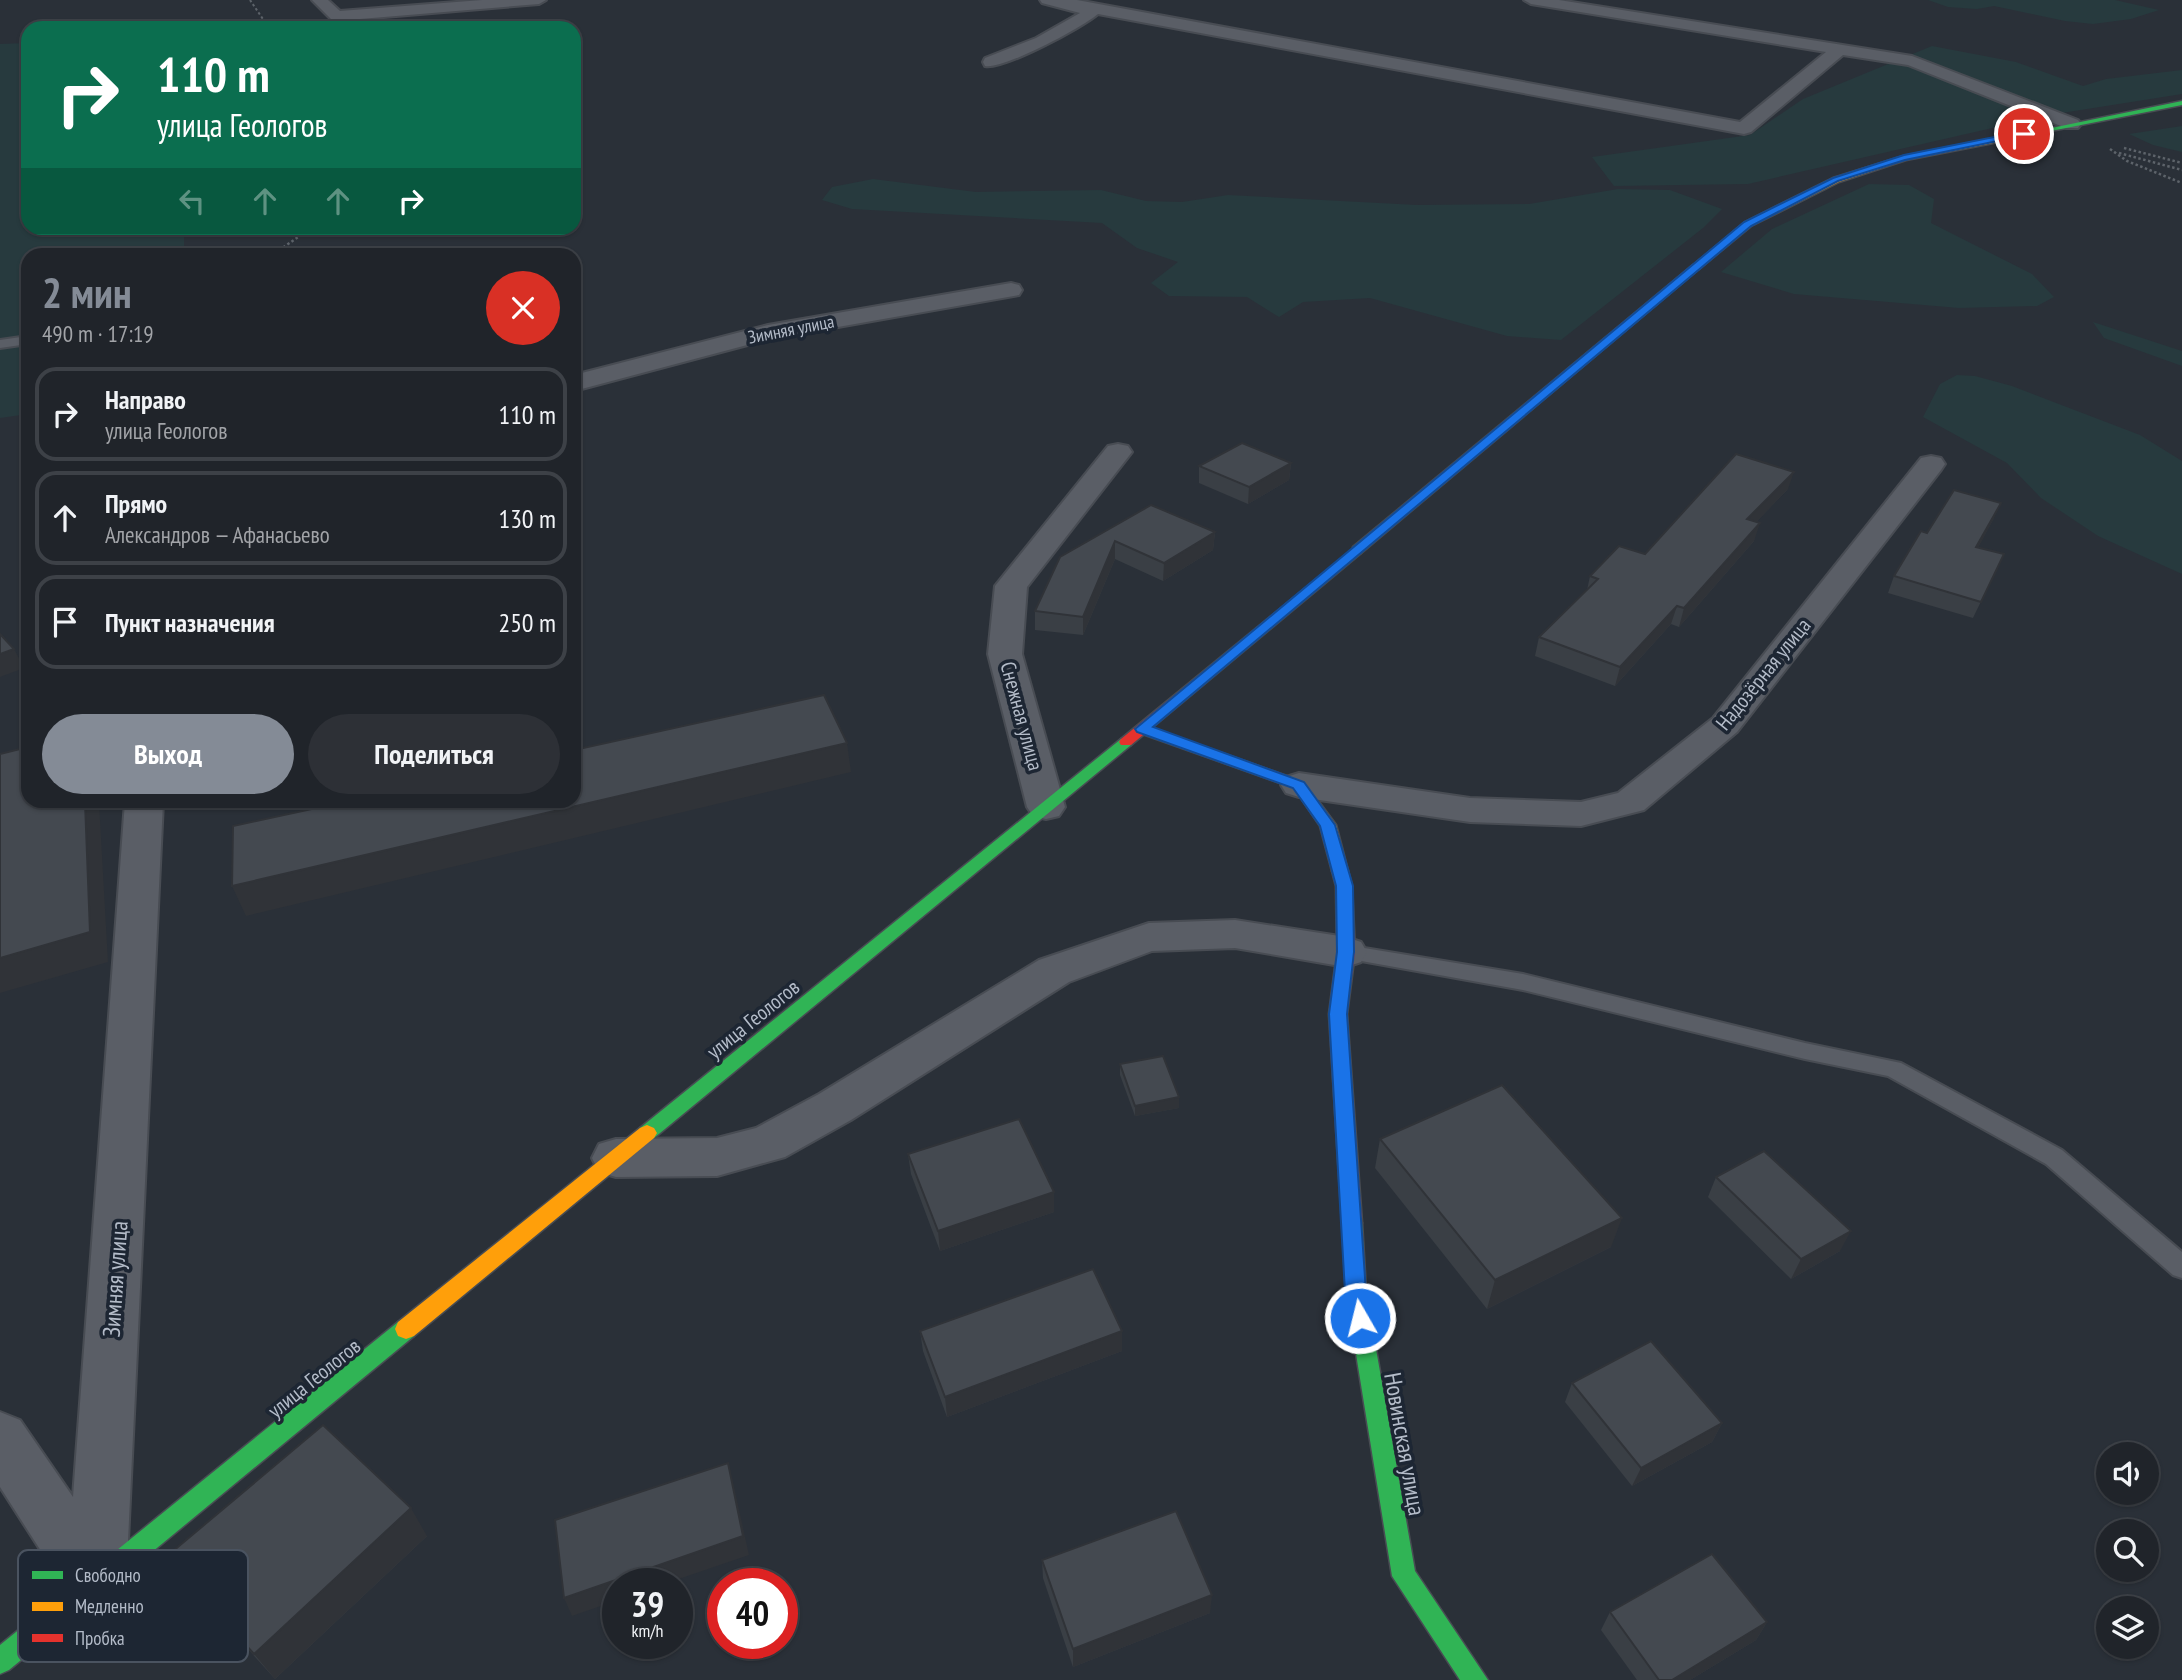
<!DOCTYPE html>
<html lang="ru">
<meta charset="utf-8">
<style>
body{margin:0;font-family:"PT Sans Narrow",sans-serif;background:#2d3036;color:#f1f3f6;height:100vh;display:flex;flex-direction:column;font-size:26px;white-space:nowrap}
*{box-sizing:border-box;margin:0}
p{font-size:23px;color:#a2a4a8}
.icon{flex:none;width:38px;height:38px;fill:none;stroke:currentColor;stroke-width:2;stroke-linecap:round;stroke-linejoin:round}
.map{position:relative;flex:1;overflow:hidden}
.sheet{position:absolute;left:21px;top:248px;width:560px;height:560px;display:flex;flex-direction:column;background:#20242a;border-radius:21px;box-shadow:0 2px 5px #0004,0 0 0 2px #3d4147}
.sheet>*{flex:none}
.hud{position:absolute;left:21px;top:21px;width:560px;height:214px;border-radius:21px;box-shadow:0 2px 5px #0004,0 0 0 2px #3d4147;background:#0b6e4f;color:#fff;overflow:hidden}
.fabs{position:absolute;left:2096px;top:1442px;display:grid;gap:14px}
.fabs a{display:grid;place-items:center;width:63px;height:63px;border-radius:50%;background:#20242a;box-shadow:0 2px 5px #0004,0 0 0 2px #3d4147;font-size:35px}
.speed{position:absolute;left:602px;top:1568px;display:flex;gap:14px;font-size:35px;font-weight:700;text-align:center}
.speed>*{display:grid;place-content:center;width:91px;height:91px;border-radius:50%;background:#20242a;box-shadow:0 2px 5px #0004,0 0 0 2px #3d4147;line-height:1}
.speed small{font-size:18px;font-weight:400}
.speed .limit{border:10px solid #d22;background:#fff;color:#111}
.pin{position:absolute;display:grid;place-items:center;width:60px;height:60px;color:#fff;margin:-30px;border:4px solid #fff;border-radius:50%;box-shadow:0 2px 7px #0007}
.me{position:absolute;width:77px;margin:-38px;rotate:352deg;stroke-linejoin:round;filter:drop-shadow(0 0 5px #0008)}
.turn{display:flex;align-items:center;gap:24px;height:147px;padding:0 21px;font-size:32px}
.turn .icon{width:91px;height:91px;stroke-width:2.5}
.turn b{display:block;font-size:49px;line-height:60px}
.lanes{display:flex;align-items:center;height:66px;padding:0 21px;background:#0003;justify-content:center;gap:35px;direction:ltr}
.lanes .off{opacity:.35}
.round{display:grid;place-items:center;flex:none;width:74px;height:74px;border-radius:37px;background:#2d3036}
.headline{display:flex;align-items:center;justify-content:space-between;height:119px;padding:0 21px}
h1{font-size:42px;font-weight:700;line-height:52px;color:#848b96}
.action{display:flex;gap:14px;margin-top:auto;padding:14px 21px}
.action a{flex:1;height:80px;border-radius:42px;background:#848b96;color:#fff;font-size:28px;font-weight:700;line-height:80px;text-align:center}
.action a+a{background:#2d3036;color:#f1f3f6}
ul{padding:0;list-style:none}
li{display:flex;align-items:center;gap:21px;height:94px;margin:0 14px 10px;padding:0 7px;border:4px solid #3d4147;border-radius:21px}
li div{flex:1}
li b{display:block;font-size:26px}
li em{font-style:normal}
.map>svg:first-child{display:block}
.green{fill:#273a3e}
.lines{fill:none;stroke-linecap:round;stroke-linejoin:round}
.lane-casing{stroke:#484c53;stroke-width:4}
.street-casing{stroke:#484c53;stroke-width:4}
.fast-casing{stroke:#484c53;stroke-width:3}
.slow-casing{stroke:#484c53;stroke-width:3}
.jam-casing{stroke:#484c53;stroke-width:3}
.path-far1{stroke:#5d636a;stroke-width:2;stroke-dasharray:2.5 2.5;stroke-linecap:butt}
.path{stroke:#5d636a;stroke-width:2.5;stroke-dasharray:2.5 2.5;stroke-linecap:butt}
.lane{fill:#5a5e66;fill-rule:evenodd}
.street{fill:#5a5e66;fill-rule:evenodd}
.fast{fill:#30b455;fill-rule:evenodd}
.slow{fill:#ff9f0a;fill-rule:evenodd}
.jam{fill:#e5322d;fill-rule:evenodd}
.wall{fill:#3a3f45}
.shaded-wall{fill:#303338}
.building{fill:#444950;stroke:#303338;stroke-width:2}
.route{fill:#1a73e8;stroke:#114b97;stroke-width:2}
.labels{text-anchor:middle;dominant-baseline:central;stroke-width:7;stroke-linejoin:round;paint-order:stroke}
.far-street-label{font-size:18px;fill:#b4bcc9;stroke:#1d2633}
.street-label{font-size:21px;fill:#b4bcc9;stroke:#1d2633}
.near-street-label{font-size:24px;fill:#b4bcc9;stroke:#1d2633}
.key{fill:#1d2633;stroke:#4a5360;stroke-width:2}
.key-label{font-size:19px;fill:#b4bcc9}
</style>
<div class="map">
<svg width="2182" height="1680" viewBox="0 0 2182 1680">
<rect width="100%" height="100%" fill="#2a3038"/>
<g class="green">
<polygon points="1928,0 2115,0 2159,10 2131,19 2093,24 2065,21 1994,6 1977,9 1948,7"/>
<polygon points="28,43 28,228 174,228 184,230 184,255 28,256 28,414 0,418 0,44"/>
<polygon points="1932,46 2016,62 2083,86 2106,79 2182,70 2182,94 2049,115 1748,184 1614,186 1592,157 1750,135 1803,99"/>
<polygon points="2182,126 2182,152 2153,145 2129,134"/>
<polygon points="873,179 976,192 1101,190 1146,201 1182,202 1228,195 1417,205 1529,204 1618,189 1670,190 1722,209 1703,228 1561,340 1507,336 1370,298 1303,302 1279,317 1247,297 1169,296 1151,283 1178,262 1137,248 1102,223 852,209 822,200 832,187"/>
<polygon points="1869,184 1909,185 1934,199 1931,223 2032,274 2054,297 2037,306 1959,308 1794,294 1721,272 1772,229"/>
<polygon points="2093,322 2182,351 2182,366 2104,338"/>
<polygon points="1957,375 1975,376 2012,386 2140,435 2182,461 2182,574 2098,536 2041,498 2007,463 1923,417 1940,384"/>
</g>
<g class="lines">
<defs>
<g id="lane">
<polygon points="28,336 28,344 0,348 0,340"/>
<polygon points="1346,945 1523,974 1805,1043 1901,1063 2062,1150 2182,1252 2182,1278 2173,1275 2046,1164 1888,1076 1805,1059 1523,990 1339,957 1336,952 1339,947"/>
</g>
<g id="street">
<polygon points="312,0 328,0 340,11 482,0 546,0 539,4 336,21 331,19"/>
<path d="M1040,0H1077L1740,122L1826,52L1531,4L1524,0H1559L1912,56L2078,120L2081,124L2078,128H2066L1908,65L1843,55L1751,132L1744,134L1098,14C1083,27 1003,70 985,66L983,62L985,58L1036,38L1080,13L1042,3Z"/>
<polygon points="1011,283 1019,285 1022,290 1019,295 770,339 574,391 574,375 768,325"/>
<polygon points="1118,444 1128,446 1132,452 1027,587 1022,654 1065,807 1059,816 1046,819 1033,816 1027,807 988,654 995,586 1108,446"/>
<polygon points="1931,456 1941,458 1945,464 1941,470 1737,732 1644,810 1581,826 1470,822 1299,797 1286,793 1281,785 1286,777 1299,773 1470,798 1581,802 1618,793 1713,718 1921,458"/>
<polygon points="125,802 163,802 126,1583 117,1604 96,1613 75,1604 0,1487 0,1412 20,1420 73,1497"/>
<polygon points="1235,920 1346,937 1361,942 1367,952 1361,962 1346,967 1235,948 1152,951 1069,982 851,1120 785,1157 717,1176 616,1177 599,1172 592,1158 599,1144 616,1139 717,1138 756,1128 819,1094 1039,960 1149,923"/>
</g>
<g id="fast">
<polygon points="2182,101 2182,105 2026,136 2022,134"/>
<polygon points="1693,265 1701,267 1361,553 1353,553 1353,547"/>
<polygon points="1126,738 1133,742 1131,745 654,1138 647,1141 640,1138 637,1133 640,1128 1121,739"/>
<polygon points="1352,1215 1359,1217 1362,1223 1366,1292 1415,1571 1488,1680 1460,1680 1392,1576 1346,1292 1342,1223 1345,1217"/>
<polygon points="406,1319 414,1322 417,1329 414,1336 9,1670 0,1674 0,1645 398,1322"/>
</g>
<g id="slow">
<polygon points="2026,132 2029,136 1906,160 1839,182 1751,226 1699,269 1691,267 1745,222 1833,178 1904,156"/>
<polygon points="1142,725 1304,782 1336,825 1348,871 1346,875 1340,876 1332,871 1320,826 1294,788 1137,732 1135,729"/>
<polygon points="647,1125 654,1128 657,1133 654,1138 414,1336 406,1339 398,1336 395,1329 398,1322 640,1128"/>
</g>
<g id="jam">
<polygon points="1357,546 1361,547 1361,553 1131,745 1121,745 1119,742 1121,739"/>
<polygon points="1340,866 1348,871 1352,886 1355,952 1347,1014 1362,1223 1359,1229 1352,1231 1345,1229 1342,1223 1329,1014 1337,952 1336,886 1332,871"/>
</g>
</defs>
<use href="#lane" class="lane-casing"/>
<use href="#street" class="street-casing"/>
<use href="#fast" class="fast-casing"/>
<use href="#slow" class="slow-casing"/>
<use href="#jam" class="jam-casing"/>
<polyline class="path-far1" points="250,0 269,28"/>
<g class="path">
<polyline points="2124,148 2182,163"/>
<polyline points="2110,149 2127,161 2182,183"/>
<polyline points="2119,153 2182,170"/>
<polyline points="271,256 311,228"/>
</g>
<use href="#lane" class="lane"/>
<use href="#street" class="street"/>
<use href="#fast" class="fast"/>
<use href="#slow" class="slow"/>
<use href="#jam" class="jam"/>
</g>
<g class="wall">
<polygon points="1291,463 1289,480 1248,504 1199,483 1199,466"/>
<polygon points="1788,489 1756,522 1754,541 1679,627 1671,624 1615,686 1535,656 1539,637 1587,590 1590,576 1645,554"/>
<polygon points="1151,505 1215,532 1213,550 1163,581 1115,559 1083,635 1035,630 1035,611"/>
<polygon points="1994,518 1978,547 2004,554 1973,618 1888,593 1894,576 1927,533"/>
<polygon points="1120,1064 1179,1097 1179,1108 1135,1116 1120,1075"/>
<polygon points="1380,1139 1611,1247 1487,1309 1375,1168"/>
<polygon points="908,1154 1054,1192 1054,1212 940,1251 911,1174"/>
<polygon points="1716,1177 1840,1251 1791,1279 1708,1197"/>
<polygon points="920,1331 1122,1351 947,1417 923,1351"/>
<polygon points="1572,1383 1722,1423 1712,1442 1632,1486 1565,1402"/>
<polygon points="427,1536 275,1679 189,1584 166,1557"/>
<polygon points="1042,1560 1210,1613 1073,1667 1043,1578"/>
<polygon points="1610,1612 1767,1622 1756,1640 1690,1680 1637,1680 1601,1630"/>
</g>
<g class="shaded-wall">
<polygon points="580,318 582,329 583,370 574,373 574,361"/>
<polygon points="580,380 583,391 583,424 574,426 574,414"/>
<polygon points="1291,463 1289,480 1248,504 1249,487"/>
<polygon points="1794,472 1788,489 1742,537 1747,519"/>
<polygon points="2001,503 1994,518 1970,563 1976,547"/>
<polygon points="1760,523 1754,541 1679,627 1684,608"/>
<polygon points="1215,532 1213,550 1163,581 1164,563"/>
<polygon points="1115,541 1115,559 1083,635 1083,617"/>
<polygon points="2004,554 1997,571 1973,618 1981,602"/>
<polygon points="1677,606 1671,624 1615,686 1620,667"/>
<polygon points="14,649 24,668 0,677 0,654"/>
<polygon points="847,743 851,772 246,916 232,886"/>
<polygon points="85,802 99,802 108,962 0,993 0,958"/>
<polygon points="1179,1097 1179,1108 1135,1116 1135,1106"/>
<polygon points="1054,1192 1054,1212 940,1251 938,1231"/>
<polygon points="1622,1218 1611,1247 1487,1309 1495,1280"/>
<polygon points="1851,1231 1840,1251 1791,1279 1801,1259"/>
<polygon points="1122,1331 1122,1351 947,1417 945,1397"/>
<polygon points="1722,1423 1712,1442 1632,1486 1641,1468"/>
<polygon points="728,1463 733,1482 749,1555 664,1584 618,1584 618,1600 572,1616 564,1598"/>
<polygon points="411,1508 427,1536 275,1679 254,1654"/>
<polygon points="1212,1595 1210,1613 1073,1667 1073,1649"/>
<polygon points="1767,1622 1756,1640 1690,1680 1672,1680"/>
</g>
<g class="building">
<polygon points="580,318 580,359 574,361 574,319"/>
<polygon points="580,380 580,412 574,414 574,382"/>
<polygon points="1242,443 1291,463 1249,487 1199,466"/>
<polygon points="1736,454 1794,472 1747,519 1760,523 1684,608 1677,606 1620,667 1539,637 1598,579 1590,576 1619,546 1645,554"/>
<polygon points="1954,490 2001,503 1976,547 2004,554 1981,602 1894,576 1921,531 1927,533"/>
<polygon points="1151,505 1215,532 1164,563 1115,541 1083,617 1035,611 1060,557"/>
<polygon points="0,634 14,649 0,654"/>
<polygon points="824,695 847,743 232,886 233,826 344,802 574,802 574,750"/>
<polygon points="28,747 28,802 85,802 90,932 0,958 0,754"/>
<polygon points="1163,1056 1179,1097 1135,1106 1120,1064"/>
<polygon points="1502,1085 1622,1218 1495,1280 1380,1139"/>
<polygon points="1019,1119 1054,1192 938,1231 908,1154"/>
<polygon points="1764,1151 1851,1231 1801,1259 1716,1177"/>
<polygon points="1093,1269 1122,1331 945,1397 920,1331"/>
<polygon points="1651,1341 1722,1423 1641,1468 1572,1383"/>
<polygon points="323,1425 411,1508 254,1654 166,1557"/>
<polygon points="728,1463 743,1536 564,1598 555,1520"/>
<polygon points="1176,1511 1212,1595 1073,1649 1042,1560"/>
<polygon points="1712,1554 1767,1622 1672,1680 1659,1680 1610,1612"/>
</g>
<polygon class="route" points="2024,131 2027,135 1905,160 1838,181 1751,226 1153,727 1304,782 1335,825 1353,886 1354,952 1347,1014 1366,1292 1371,1318 1368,1324 1360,1327 1353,1324 1345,1292 1329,1014 1337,952 1336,886 1320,826 1293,788 1137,732 1135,729 1744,222 1833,178 1904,155"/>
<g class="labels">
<g class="far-street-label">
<text transform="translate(791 329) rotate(-11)">Зимняя улица</text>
</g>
<g class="street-label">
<text transform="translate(1763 674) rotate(-51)">Надозёрная улица</text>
<text transform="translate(1022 716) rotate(75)">Снежная улица</text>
<text transform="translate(753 1019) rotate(-39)">улица Геологов</text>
<text transform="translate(314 1378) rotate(-39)">улица Геологов</text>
</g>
<g class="near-street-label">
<text transform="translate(115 1279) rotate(-86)">Зимняя улица</text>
<text transform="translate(1405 1444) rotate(80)">Новинская улица</text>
</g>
</g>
<rect x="18" y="1550" width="230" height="112" rx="10" class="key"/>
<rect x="32" y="1571" width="31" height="8" fill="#30b455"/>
<rect x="32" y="1602" width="31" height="9" fill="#ff9f0a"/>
<rect x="32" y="1634" width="31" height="8" fill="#e5322d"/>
<g class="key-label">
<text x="75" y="1582">Свободно</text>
<text x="75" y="1613">Медленно</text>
<text x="75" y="1645">Пробка</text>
</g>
</svg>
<div class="fabs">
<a><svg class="icon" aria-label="sound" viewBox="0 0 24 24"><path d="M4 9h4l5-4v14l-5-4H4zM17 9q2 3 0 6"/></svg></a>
<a><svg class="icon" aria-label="search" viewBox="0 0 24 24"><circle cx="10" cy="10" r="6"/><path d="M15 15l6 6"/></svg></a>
<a><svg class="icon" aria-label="layers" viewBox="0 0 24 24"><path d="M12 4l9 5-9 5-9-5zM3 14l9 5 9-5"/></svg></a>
</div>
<div class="speed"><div>39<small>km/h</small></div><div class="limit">40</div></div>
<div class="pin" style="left:2024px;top:134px;background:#d93025"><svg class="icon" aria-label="arrive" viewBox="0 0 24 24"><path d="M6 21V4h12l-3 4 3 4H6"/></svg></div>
<svg class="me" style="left:1360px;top:1318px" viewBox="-20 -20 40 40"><circle r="17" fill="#1a73e8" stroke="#fff" stroke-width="3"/><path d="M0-11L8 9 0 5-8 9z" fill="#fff"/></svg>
<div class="hud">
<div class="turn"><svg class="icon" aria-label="right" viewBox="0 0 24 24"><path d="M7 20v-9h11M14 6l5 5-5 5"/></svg><div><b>110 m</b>улица Геологов</div></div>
<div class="lanes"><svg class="icon off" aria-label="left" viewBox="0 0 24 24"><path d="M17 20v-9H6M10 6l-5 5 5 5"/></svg><svg class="icon off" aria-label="ahead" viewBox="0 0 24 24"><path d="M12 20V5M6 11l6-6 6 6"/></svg><svg class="icon off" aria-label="ahead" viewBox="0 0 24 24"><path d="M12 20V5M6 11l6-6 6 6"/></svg><svg class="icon" aria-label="right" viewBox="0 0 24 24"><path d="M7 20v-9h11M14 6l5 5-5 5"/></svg></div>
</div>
<section class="sheet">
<div class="headline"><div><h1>2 мин</h1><p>490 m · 17:19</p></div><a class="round" style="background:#d93025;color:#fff"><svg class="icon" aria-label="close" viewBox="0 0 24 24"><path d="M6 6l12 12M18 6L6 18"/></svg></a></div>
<ul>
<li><svg class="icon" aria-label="right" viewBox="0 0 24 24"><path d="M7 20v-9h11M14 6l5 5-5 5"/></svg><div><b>Направо</b><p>улица Геологов</p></div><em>110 m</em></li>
<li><svg class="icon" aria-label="ahead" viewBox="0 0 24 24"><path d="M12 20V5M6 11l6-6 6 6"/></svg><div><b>Прямо</b><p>Александров — Афанасьево</p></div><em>130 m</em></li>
<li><svg class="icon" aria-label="arrive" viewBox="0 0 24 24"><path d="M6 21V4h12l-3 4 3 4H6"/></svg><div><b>Пункт назначения</b></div><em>250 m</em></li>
</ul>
<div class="action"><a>Выход</a><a>Поделиться</a></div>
</section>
</div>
